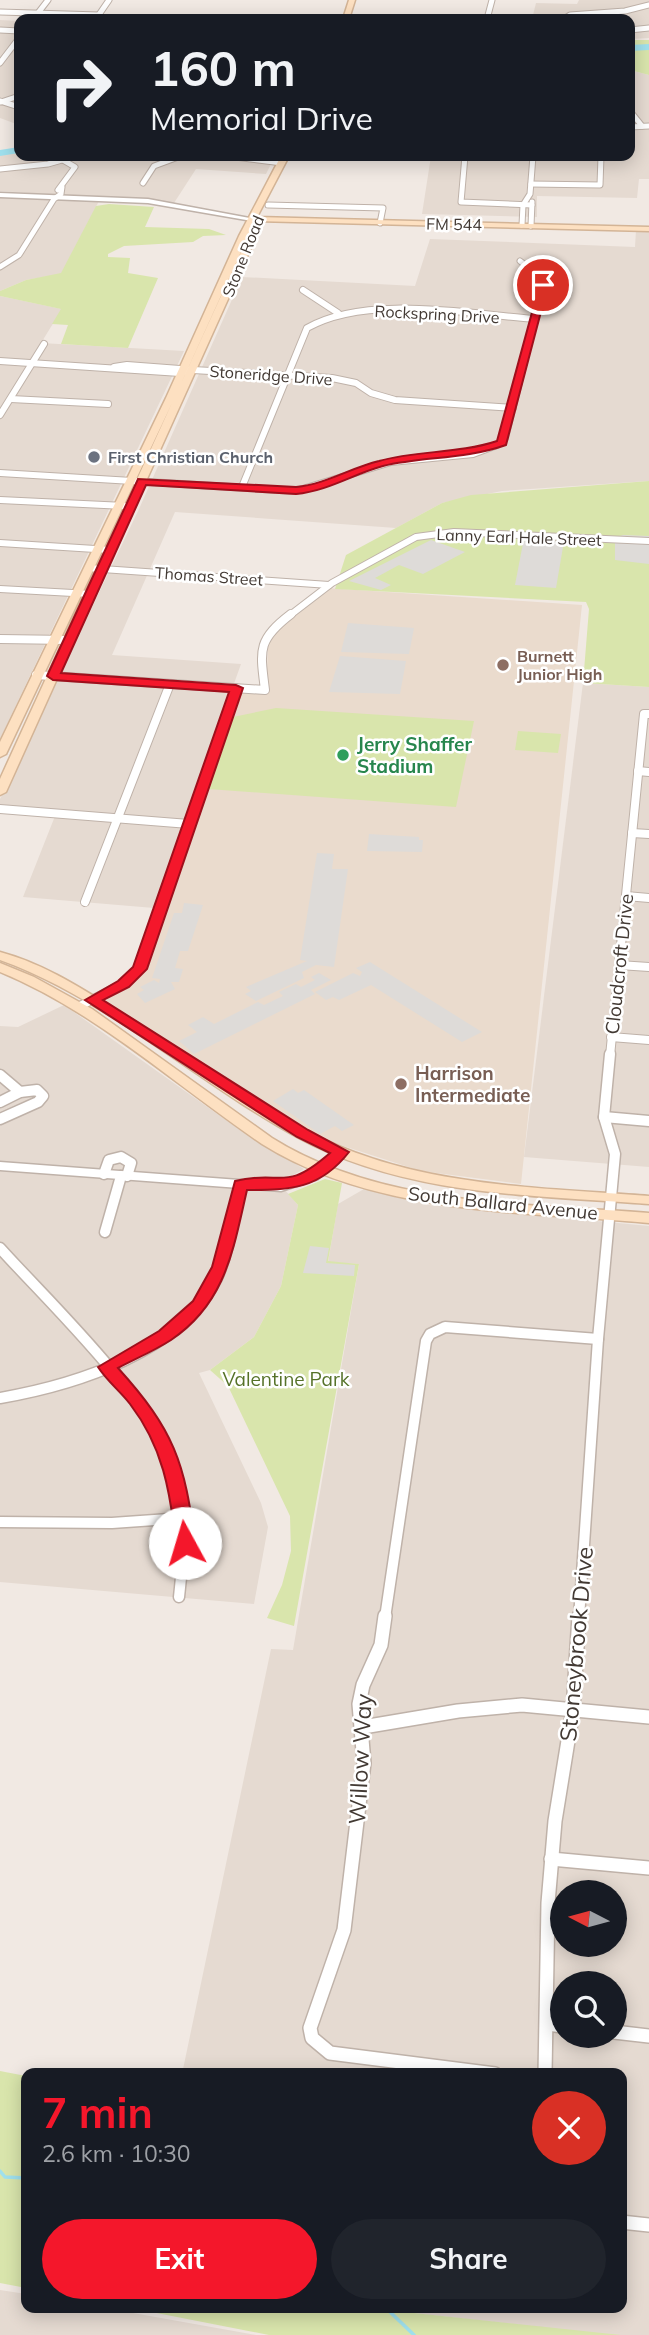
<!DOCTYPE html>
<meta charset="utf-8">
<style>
body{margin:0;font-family:Mulish,sans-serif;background:#20242c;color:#f1f3f6;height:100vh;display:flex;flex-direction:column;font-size:26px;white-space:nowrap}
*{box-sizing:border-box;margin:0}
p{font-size:23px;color:#9ea1a6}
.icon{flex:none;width:38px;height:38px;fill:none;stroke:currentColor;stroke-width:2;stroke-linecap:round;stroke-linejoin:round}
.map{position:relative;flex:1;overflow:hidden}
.side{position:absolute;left:21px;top:2068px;width:606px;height:245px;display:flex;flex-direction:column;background:#171b24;border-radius:14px;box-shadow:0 4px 18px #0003}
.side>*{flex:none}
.guide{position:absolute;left:14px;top:14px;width:621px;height:147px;border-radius:14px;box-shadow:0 4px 18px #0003;background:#171b24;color:#f1f3f6;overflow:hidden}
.needle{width:46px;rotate:276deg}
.buttons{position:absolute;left:550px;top:1880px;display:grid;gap:14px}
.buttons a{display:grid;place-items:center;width:77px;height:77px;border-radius:50%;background:#171b24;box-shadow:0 4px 18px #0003;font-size:35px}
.pin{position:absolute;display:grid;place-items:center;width:60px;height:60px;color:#fff;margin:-30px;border:4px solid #fff;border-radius:50%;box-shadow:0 2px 7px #0007}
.me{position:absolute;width:77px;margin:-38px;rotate:354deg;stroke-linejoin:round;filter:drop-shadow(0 0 5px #0008)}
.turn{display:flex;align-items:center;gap:24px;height:147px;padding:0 21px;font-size:32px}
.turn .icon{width:91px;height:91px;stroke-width:2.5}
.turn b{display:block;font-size:49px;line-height:60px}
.round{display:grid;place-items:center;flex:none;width:74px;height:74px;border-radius:37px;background:#20242c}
.head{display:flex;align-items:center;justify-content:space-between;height:119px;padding:0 21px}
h1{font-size:42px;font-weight:700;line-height:52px;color:#f4172b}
.action{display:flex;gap:14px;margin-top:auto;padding:14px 21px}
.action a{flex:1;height:80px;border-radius:42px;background:#f4172b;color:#fff;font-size:28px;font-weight:700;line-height:80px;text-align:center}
.action a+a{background:#20242c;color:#f1f3f6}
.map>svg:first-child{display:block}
.residential{fill:#e5dad1;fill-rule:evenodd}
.education{fill:#eadbcd}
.green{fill:#d9e5ac}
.parking{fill:#dedbd8}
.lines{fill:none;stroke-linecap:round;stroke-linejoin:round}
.stream{stroke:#9fe0ed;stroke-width:3.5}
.river{fill:#9fe0ed;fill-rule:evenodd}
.minor-far4-casing{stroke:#bfb2a9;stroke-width:7}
.minor-far3-casing{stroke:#bfb2a9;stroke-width:8}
.minor-far2-casing{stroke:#bfb2a9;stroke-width:10}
.minor-far1-casing{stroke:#bfb2a9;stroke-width:13}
.minor-casing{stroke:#bfb2a9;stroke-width:16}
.tertiary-casing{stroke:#bfb2a9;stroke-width:3}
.secondary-casing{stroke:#d3b496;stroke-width:3}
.minor-far4{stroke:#fff;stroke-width:5}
.minor-far3{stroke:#fff;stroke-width:6}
.minor-far2{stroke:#fff;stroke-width:8}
.minor-far1{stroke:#fff;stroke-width:10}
.minor{stroke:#fff;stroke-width:13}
.tertiary{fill:#fff;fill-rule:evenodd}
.secondary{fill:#fde0c1;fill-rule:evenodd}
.route{fill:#f4172b;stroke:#9f0f1c;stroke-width:2}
.worship-dot{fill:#6b7280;stroke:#fff;stroke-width:2.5}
.education-dot{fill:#8d6e63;stroke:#fff;stroke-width:2.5}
.leisure-dot{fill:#2e9e5b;stroke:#fff;stroke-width:2.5}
.labels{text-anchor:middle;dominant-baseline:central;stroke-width:5;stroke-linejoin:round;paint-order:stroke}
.far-street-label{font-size:16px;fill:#423933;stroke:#fff}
.far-worship-label{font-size:16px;font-weight:bold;fill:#5b616d;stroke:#fff;text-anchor:start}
.far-education-label{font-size:16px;font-weight:bold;fill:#785e54;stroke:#fff;text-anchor:start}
.leisure-label{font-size:19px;font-weight:bold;fill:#27864d;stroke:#fff;text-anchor:start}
.street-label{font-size:19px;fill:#423933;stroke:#fff}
.education-label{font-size:19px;font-weight:bold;fill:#785e54;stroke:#fff;text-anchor:start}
.park-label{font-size:19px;fill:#567229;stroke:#fff}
.near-street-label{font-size:23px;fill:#423933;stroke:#fff}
</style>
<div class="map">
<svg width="649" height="2335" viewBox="0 0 649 2335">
<rect width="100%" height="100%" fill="#f1e9e3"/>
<g class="residential">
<polygon points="579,0 649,0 649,38 630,39 630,19 532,19 536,3 577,4"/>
<polygon points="0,20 19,21 19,125 0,118"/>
<polygon points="630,70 649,75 649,179 639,179 637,198 537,196 537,217 422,214 431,156 630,156"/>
<polygon points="19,152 19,156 275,156 266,174 196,169 174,203 0,191 0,155"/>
<polygon points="0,197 62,200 99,201 61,274 26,280 0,291"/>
<polygon points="636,230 649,230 649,481 502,491 442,503 396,528 175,512 112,655 241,664 154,908 23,897 57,811 0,806 0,799 139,509 242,277 415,286 430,239 635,247"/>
<polygon points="0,296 62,309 41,343 184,351 0,739"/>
<polygon points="583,683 649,687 649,1167 524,1157"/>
<polygon points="64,1005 237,1128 304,1169 279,1183 298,1205 281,1286 254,1337 210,1370 199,1373 261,1503 268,1527 254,1604 0,1582 0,1026 18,1027"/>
<path d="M364,1189L429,1205L649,1226V2335H610L404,2312L405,2308H621V2074H182L271,1649L293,1650L359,1264L328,1262L338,1204ZM562,1892H614V1944H562ZM562,1983H614V2035H562Z"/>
<polygon points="0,2290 26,2294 26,2308 105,2308 256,2335 0,2335"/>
</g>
<polygon class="education" points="327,588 582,605 521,1184 421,1171 331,1142 294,1124 105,1001 139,978 150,960 241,692 266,694 268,645 272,631"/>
<g class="green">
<polygon points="630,40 649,40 649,75 630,70"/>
<polygon points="109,204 154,207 145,227 209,229 226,235 203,236 193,242 124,246 108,254 108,257 130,258 128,273 158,278 128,348 61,344 68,325 52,324 61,309 0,296 0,291 26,280 61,273 96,206"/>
<polygon points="649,481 649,687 583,683 589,609 586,602 335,589 346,555 442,503 471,495"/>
<polygon points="276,708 474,721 456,807 208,789 233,717"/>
<polygon points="518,731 561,734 558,753 515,750"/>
<polygon points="325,1179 342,1183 328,1261 359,1264 294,1626 267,1618 282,1585 291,1551 290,1516 228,1386 210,1370 254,1337 281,1286 298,1205 288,1194"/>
<polygon points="0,2071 26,2076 26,2288 0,2283"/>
<polygon points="131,2308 405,2308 405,2312 621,2335 269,2335"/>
</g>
<g class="parking">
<polygon points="623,535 649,536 649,564 615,560 615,538"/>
<polygon points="524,538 564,541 556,588 515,585"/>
<polygon points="431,540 465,552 423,574 399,565 375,578 391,585 381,590 349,581"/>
<polygon points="348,623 414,628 409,654 341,652"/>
<polygon points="340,656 406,661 400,694 329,692"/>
<polygon points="369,834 419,837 419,840 423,840 422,852 367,851"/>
<polygon points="317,853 334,854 332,869 348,869 334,967 316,965 302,972 304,978 256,1001 245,994 251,991 246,987 307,961 300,960"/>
<polygon points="184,903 203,905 188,951 180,951 175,968 183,969 179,982 171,982 175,989 145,1003 137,994 144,990 140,987 154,980 159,983 160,979 152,978 174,913 182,913"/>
<polygon points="370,962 482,1032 462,1042 371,985 339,1000 333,997 326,1000 315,992 353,973 360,976 362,972 356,968"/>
<polygon points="319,973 331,980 311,990 315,994 194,1054 179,1041 197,1032 188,1025 203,1017 214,1024 258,1002 264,1005 283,996 279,992 296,984 301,987 315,980 311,977"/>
<polygon points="293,1089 298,1093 304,1090 354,1125 342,1131 335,1126 320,1134 273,1101"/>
<polygon points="310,1246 329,1248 326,1263 355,1265 354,1276 303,1273"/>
</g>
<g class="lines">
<g class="stream">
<polyline points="0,2171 5,2177 26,2178"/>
<polyline points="386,2308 414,2335"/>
</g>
<g class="river">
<polygon points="649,44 649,50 630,51 630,45"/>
<polygon points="19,147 19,153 0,156 0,150"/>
</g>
<defs>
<g id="minor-far4">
<polyline points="0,12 99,15"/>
<polyline points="38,13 48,0"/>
<polyline points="96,19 109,0"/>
<polyline points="487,19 492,0"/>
<polyline points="564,19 570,15 625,11 649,5"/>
<polyline points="0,30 19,31"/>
<polyline points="630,30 649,28"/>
<polyline points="0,63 19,38"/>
<polyline points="0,101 19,107"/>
<polyline points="1,102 19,96"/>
<polyline points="630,111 642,126"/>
<polyline points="630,127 649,126"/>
<polyline points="228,156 282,163"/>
<polyline points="465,156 461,202 532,205"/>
<polyline points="0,169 48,164 76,156"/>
<polyline points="143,183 154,166 181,156"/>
<polyline points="531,184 600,185 601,156"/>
<polyline points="58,190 75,167 63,160"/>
<polyline points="268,205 383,208 380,223"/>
<polyline points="522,225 523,205 530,194 533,156"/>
<polyline points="531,226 532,202"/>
<polyline points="520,261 533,271"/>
<polyline points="0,267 19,255 54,199 61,194 62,187"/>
</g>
<g id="minor-far3">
<polyline points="303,290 338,313"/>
<polyline points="0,361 180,373 193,370 127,365 114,367"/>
<polyline points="193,370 332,378 356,383 371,393 395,400 513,408"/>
<polyline points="11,399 108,404"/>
<polyline points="0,415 44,344"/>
<polyline points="0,473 296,491 391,462 473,454 497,445 505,438 542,290 540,276 531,269"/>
<path d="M242,487L307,328C366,294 469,314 535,319"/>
<polyline points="0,500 125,506"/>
<polyline points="0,543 111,550"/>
<polyline points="88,568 329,585"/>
<polyline points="0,589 91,594"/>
<polyline points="289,616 332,583 416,537 454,532 649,541"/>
</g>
<g id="minor-far2">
<polyline points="0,639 69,640"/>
<path d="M36,675L265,690C260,650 257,640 291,614"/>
<polyline points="638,771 649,772"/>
<polyline points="0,809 189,824"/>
<polyline points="632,833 649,834"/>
<polyline points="626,896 649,898"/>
<polyline points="85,902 170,684"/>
<polyline points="619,965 649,967"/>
<polyline points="78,1007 123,984 140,969 236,688"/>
<polyline points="611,1037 649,1040"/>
<polyline points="610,1056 644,714 649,714"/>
</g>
<g id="minor-far1">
<polyline points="0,1075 20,1092"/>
<polyline points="0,1102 20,1092 37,1090 43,1096 38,1102 0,1119"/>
<polyline points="604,1117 649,1121"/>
<polyline points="104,1174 109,1160 121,1157 131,1163 127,1176"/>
<polyline points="105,1232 121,1176"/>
<path d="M0,1248C53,1307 163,1409 179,1485C187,1523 183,1560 179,1597"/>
<path d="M0,1398C75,1385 182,1352 217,1278C230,1249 233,1216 241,1185"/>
<polyline points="0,1522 112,1523 183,1518"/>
<polyline points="385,1618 426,1341 430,1334 445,1327 598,1339"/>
<polyline points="579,1618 598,1339 615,1154 604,1117 610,1054"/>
</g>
<g id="minor">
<polyline points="385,1616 381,1645 363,1685 359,1704 364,1763 344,1930 310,2028 312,2038 330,2053 495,2074"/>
<polyline points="363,1727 458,1711 522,1705 649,1717"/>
<polyline points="551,1859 649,1868"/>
<polyline points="548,2024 562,2026"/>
<polyline points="614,2032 649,2036"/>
<polyline points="545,2074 548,1903 555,1821 573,1710 579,1616"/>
<polyline points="621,2222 649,2225"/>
</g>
<g id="tertiary">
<polygon points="0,193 148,199 255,219 252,221 148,203 0,197"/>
<polygon points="341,1148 347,1152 345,1155 318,1179 281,1191 0,1170 0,1162 280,1183 310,1173 337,1149"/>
</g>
<g id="secondary">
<polygon points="349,0 355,0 349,19 343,19"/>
<polygon points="281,156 289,156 257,217 649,227 649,231 255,221 178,390 243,248 247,246 251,248 6,792 0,795 0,779 172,403 6,754 0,757 0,742 166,398 239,236"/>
<path d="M0,952C45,964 84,990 123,1014C165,1041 207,1067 249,1094C268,1106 287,1120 307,1131C413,1187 533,1187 649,1196V1204C530,1195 405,1196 297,1137C198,1083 106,998 0,960Z"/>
<path d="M0,963L34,977L92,1009L272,1138C382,1207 524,1203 649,1213V1223C521,1211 375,1215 262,1144C175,1085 97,1012 0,972Z"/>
</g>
</defs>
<use href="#minor-far4" class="minor-far4-casing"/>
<use href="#minor-far3" class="minor-far3-casing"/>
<use href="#minor-far2" class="minor-far2-casing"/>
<use href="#minor-far1" class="minor-far1-casing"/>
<use href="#minor" class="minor-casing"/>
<use href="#tertiary" class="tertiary-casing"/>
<use href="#secondary" class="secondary-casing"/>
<use href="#minor-far4" class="minor-far4"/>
<use href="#minor-far3" class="minor-far3"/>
<use href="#minor-far2" class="minor-far2"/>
<use href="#minor-far1" class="minor-far1"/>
<use href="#minor" class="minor"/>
<use href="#tertiary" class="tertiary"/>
<use href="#secondary" class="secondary"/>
</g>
<path class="route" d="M540,283L548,285L506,445C463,460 425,456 383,466C353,474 328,491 296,494L146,485L61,673L236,685L243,688L147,969L129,987L103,1000L308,1130L349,1152C320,1189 291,1190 247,1190C233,1250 226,1303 171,1340C154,1351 135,1359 118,1368C174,1430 185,1462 195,1543L185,1550L176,1543C170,1491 163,1447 130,1404C120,1391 107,1381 98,1367L159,1331L193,1301L212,1267L235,1181C283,1169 283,1194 330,1153L297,1137L85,1000L118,981L133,967L229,692L53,680L47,676L138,479L296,487C326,484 350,468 379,461C418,450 458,454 497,441Z"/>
<circle class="worship-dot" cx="94" cy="457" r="7"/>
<g class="education-dot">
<circle cx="503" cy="665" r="7"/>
<circle cx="401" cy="1084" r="7"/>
</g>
<circle class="leisure-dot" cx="343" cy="755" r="7"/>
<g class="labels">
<g class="far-street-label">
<text transform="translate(454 224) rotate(1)">FM 544</text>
<text transform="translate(243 256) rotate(-68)">Stone Road</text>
<text transform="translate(437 314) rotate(3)">Rockspring Drive</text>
<text transform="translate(271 375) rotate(4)">Stoneridge Drive</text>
<text transform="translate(519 537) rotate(2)">Lanny Earl Hale Street</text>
<text transform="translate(209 576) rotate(4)">Thomas Street</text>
</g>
<g class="far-worship-label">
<text x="108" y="457">First Christian Church</text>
</g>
<g class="far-education-label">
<text x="517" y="656">Burnett<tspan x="517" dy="18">Junior High</tspan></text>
</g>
<g class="leisure-label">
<text x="357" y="744">Jerry Shaffer<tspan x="357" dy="22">Stadium</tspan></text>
</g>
<g class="street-label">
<text transform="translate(619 964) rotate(-84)">Cloudcroft Drive</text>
<text transform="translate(503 1203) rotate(6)">South Ballard Avenue</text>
</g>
<g class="education-label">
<text x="415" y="1073">Harrison<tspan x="415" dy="22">Intermediate</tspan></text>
</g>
<g class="park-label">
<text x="286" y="1379">Valentine Park</text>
</g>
<g class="near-street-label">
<text transform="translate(576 1644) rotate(-85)">Stoneybrook Drive</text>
<text transform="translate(360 1759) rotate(-87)">Willow Way</text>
</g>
</g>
</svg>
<div class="buttons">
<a><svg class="needle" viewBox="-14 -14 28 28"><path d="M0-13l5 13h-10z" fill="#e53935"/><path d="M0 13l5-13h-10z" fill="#9ea1a6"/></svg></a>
<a><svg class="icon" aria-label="search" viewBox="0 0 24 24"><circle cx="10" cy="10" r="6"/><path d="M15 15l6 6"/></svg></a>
</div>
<div class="pin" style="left:543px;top:285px;background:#d93025"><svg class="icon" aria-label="arrive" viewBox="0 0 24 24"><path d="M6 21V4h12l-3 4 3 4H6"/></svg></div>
<svg class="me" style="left:185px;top:1543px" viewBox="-20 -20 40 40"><circle r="19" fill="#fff"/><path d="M0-13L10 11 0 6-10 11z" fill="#f4172b"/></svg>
<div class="guide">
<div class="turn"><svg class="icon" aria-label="right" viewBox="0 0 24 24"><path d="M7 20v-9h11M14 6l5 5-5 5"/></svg><div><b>160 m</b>Memorial Drive</div></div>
</div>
<section class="side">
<div class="head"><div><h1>7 min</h1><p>2.6 km · 10:30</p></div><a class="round" style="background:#d93025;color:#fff"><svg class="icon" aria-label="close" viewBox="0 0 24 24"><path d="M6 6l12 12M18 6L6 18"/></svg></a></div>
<div class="action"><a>Exit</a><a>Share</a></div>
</section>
</div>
